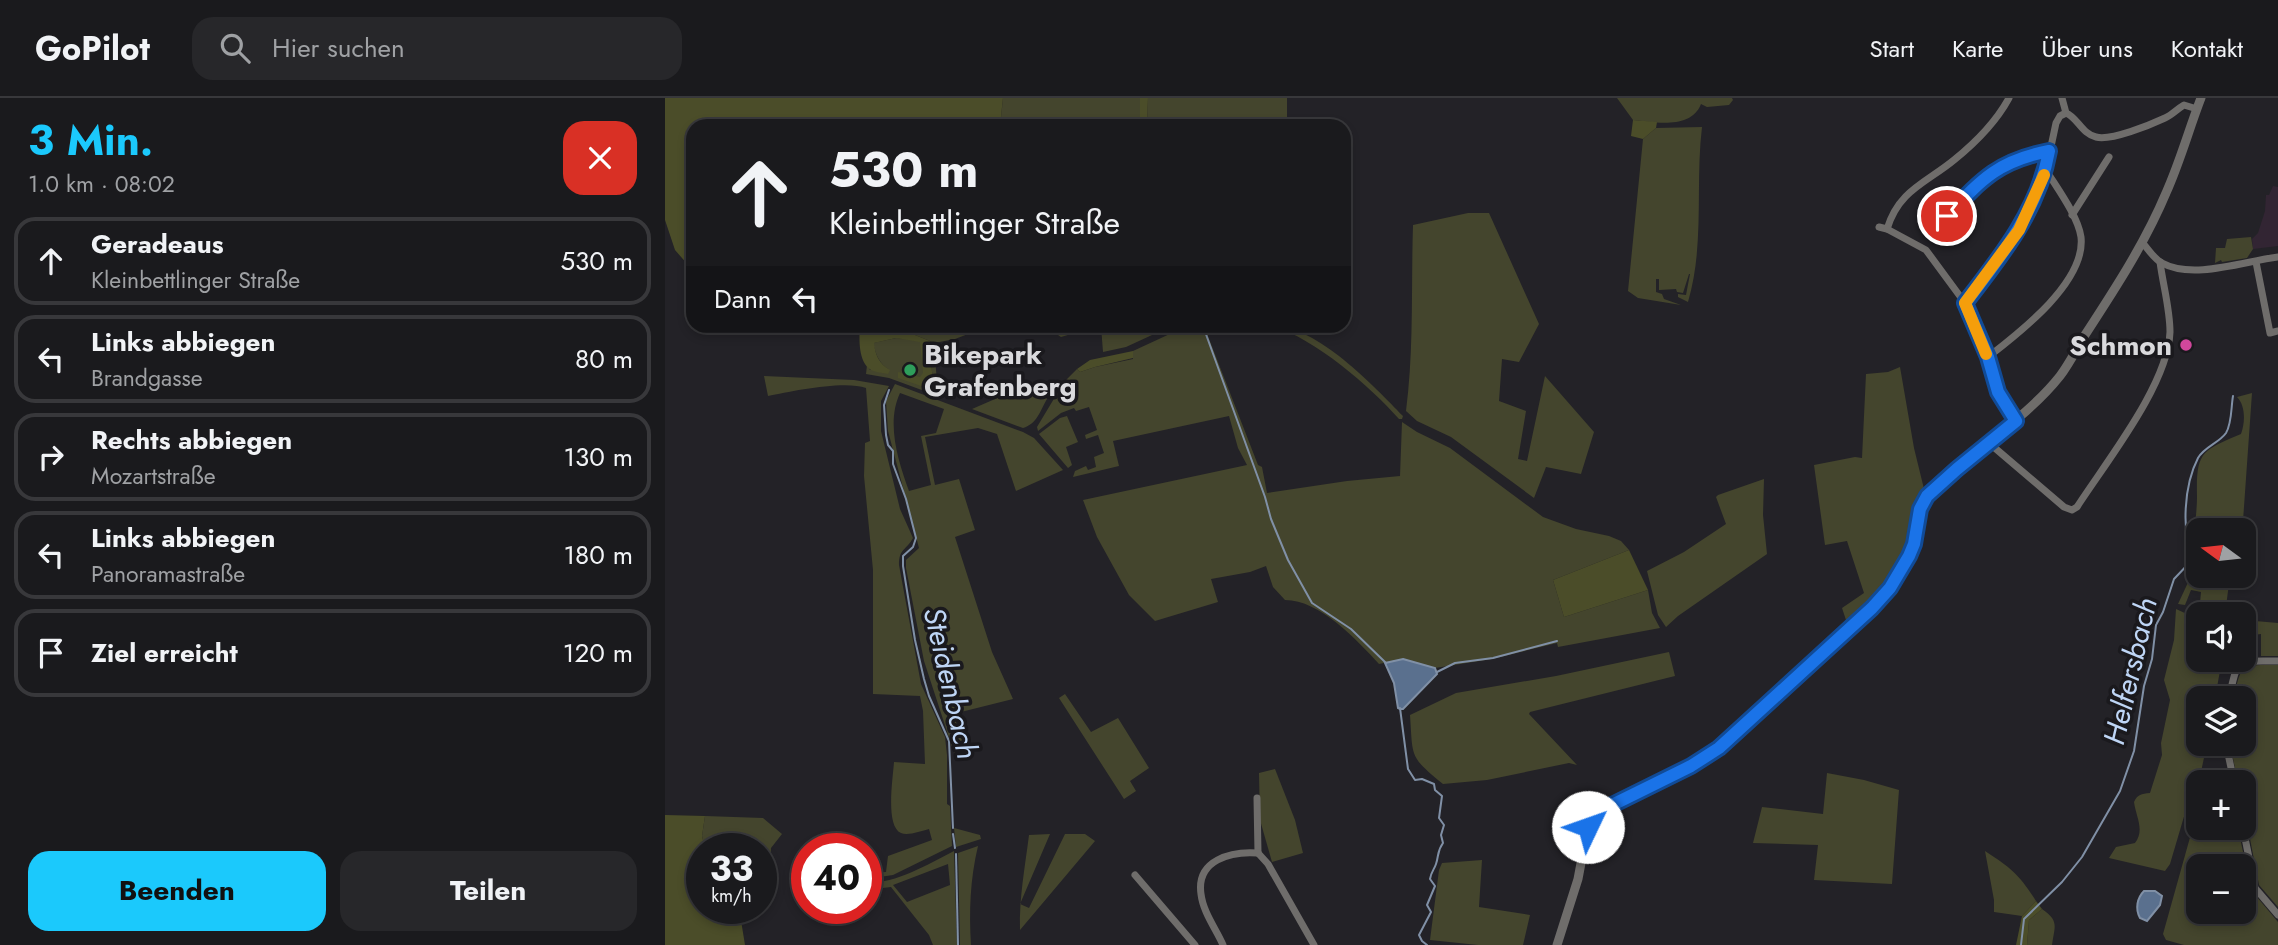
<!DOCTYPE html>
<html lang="de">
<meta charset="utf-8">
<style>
body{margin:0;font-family:Jost,sans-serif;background:#27272a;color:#f1f3f6;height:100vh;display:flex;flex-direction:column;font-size:26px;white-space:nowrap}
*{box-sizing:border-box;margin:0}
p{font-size:23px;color:#9fa1a4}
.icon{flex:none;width:38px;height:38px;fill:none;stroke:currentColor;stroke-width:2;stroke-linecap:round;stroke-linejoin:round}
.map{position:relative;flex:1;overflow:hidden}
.details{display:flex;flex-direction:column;background:#1a1a1d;width:665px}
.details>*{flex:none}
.hud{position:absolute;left:21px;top:21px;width:665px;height:214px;border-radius:21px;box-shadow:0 4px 10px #0003,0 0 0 2px #38383b;background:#1a1a1d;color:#f1f3f6;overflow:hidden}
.needle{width:46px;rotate:285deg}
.fabs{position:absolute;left:1521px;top:420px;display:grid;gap:14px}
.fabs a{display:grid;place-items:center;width:70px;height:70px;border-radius:14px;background:#1a1a1d;box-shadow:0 4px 10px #0003,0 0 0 2px #38383b;font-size:35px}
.speed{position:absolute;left:21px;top:735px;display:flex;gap:14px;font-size:35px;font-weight:700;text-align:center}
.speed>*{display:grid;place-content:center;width:91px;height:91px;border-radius:50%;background:#1a1a1d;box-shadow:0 4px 10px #0003,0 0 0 2px #38383b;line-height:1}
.speed small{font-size:18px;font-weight:400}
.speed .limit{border:10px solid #d22;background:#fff;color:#111}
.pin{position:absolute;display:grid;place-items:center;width:60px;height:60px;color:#fff;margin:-30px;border:4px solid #fff;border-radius:50%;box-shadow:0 2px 7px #0007}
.me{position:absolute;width:77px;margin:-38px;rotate:48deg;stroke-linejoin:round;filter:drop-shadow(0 0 5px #0008)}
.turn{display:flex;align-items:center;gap:24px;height:147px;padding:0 28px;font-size:32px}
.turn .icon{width:91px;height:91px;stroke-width:2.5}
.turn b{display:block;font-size:49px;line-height:60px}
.then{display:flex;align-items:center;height:66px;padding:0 28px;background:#0003;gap:14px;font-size:26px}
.round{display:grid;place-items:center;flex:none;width:74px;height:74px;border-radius:21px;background:#27272a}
.head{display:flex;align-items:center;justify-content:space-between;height:119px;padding:0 28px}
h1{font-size:42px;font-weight:700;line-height:52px;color:#1bc9fc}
.cta{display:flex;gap:14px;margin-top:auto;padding:14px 28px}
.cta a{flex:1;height:80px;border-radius:21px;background:#1bc9fc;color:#111;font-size:28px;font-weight:700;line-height:80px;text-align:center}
.cta a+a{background:#27272a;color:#f1f3f6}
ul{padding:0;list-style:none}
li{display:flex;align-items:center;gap:21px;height:88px;margin:0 14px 10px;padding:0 14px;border:4px solid #38383b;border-radius:21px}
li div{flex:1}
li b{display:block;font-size:26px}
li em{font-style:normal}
header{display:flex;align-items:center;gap:42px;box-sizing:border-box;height:98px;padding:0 35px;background:#1a1a1d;border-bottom:2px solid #38383b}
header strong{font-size:33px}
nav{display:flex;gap:38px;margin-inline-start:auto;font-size:24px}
.search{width:490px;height:63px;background:#27272a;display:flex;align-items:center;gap:18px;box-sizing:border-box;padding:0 24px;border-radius:21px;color:#9fa1a4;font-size:26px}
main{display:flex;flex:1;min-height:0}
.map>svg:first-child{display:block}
.education{fill:#322533}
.green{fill:#44452d;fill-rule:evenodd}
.forest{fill:#4b4d29}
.water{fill:#5a708e;stroke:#8090a6;stroke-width:2}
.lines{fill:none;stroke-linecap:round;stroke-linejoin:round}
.stream{stroke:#8090a6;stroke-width:2}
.minor{stroke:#6f6d6b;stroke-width:7}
.tertiary{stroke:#6f6d6b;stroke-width:9}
.route-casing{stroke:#114b97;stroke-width:18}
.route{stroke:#1a73e8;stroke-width:12}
.slow{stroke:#f59e0b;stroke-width:12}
.hotel-dot{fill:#d1479c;stroke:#1a191d;stroke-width:2.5}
.leisure-dot{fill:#2e9e5b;stroke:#1a191d;stroke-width:2.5}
.labels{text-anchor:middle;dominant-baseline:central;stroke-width:7;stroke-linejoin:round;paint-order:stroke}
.poi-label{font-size:28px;font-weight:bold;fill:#dadadd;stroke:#1a191d;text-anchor:end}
.water-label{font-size:30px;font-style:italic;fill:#bed5f5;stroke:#1a191d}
</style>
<header>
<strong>GoPilot</strong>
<div class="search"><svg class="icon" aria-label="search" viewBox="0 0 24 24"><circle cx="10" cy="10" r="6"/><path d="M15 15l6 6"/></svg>Hier suchen</div>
<nav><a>Start</a><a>Karte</a><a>Über uns</a><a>Kontakt</a></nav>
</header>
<main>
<section class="details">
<div class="head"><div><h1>3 Min.</h1><p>1.0 km · 08:02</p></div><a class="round" style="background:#d93025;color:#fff"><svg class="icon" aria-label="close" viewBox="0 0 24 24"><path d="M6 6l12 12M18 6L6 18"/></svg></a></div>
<ul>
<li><svg class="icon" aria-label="ahead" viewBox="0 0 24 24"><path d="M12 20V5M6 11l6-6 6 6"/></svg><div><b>Geradeaus</b><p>Kleinbettlinger Straße</p></div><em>530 m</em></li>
<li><svg class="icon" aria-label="left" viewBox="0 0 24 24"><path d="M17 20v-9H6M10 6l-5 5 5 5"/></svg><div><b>Links abbiegen</b><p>Brandgasse</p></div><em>80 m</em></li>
<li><svg class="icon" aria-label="right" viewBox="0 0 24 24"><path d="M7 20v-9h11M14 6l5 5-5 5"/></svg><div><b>Rechts abbiegen</b><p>Mozartstraße</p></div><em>130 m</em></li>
<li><svg class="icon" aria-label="left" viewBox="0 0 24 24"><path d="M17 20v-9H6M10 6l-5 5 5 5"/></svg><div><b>Links abbiegen</b><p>Panoramastraße</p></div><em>180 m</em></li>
<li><svg class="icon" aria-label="arrive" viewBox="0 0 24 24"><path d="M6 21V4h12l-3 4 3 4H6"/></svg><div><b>Ziel erreicht</b></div><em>120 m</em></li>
</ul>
<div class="cta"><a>Beenden</a><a>Teilen</a></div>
</section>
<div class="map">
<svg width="1613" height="847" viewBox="0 0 1613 847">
<rect width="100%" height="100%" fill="#232227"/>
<polygon class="education" points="1608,88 1613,89 1613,148 1588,151 1587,141 1593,135 1600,113 1601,97 1604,97"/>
<g class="green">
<polygon points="338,0 475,0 475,28 335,28"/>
<polygon points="483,0 622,0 622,28 482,28"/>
<path d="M952,0H1067L1068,2L1064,7L1042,9L1036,6C1026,32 989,24 968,22Z"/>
<path d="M1037,29C1030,87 1040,146 1023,204L1013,199V196L1021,197L1025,176H1024L1018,195L1012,194L1011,191L994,192V181H991V194L997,196L999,201L1016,207L973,200L963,193L978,41L991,30Z"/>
<path d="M803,115H824L874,226L854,264L837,261L834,303L861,313L853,361L862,363L880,278L929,334L916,376L881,369L869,400L786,339L752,323L741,313C749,251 746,190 748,127Z"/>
<polygon points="1586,139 1588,151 1582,160 1557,164 1556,162 1550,165 1551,150 1560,150 1562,141"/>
<path d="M213,228H324L290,241L269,245L273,298L224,280L201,276L202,267L205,272H224C214,265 211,257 208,245L231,240L257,242L268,289L265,243L250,237L216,235Z"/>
<polygon points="380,228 433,228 396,239"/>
<polygon points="436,228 499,228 500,231 461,249 438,254"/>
<path d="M522,228H539L593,367L597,369L602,395L682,383L735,378L737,324L752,334L785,350L878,419L911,431L944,438L956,443L964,452L888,482L899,519L983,492L987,515L995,530L893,549L892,545L827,561L770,570L738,561L714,566C692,542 655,502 620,502L608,489L601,468L585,474L546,481L553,504L490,523L464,497L432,439L418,402L582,367L573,350L564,318L448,343L454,368L408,379L410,373L421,368L423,372L431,369L429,359L439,355L433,337L421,341L420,337L432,332L424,309L411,313L409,310L396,315L373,333L372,329L399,284L412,271L415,274L430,269L468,261V253Z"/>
<path d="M608,228C651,227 709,288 738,318L737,321H734C705,288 650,241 608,228Z"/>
<path d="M1235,269L1249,350L1260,395C1247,410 1249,433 1241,452C1229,483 1206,504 1182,525L1177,510L1199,495L1182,443L1160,447L1149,367L1190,359L1197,360L1201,276L1223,274Z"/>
<path d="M99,278L189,282L224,288L216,303V333L235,411L248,440C241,453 234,450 234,467L256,586L280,639L282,657V706L285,708L287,748L228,777L201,781V775L221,774L223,758L267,742L264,731C256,733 243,738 236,735C220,728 228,680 229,664L260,666L258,613L255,598L208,596V472L199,378L200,345L205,343L201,290C180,282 127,293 103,298Z"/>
<path d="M371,283L382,301C375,313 372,326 358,330L307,311Z"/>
<path d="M230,286L358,334L369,340L398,372L351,393L332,336L313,330L260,339L270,387L294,381L310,432L290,439L327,554L348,601L288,616L302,655L290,658L259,563L241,470V462L254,450L223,333L221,303ZM235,295L279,311L271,335L256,338L266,387L244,393C233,363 221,325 235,295Z"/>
<path d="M1587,295L1578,423L1575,432H1533V448C1528,429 1532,417 1532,399C1531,354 1536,353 1576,336C1580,325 1581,308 1572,299Z"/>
<polygon points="402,318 413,344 401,349 407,367 403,370 374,336 395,320"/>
<polygon points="1099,381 1098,417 1102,456 1013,518 1001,529 993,517 982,473 1019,454 1061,426 1051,399 1053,397"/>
<polygon points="1533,463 1533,478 1565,478 1560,516 1534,516 1536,494 1526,492 1520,507 1513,506"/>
<path d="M1511,511L1533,521V562H1557L1550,600H1533V646H1542L1529,706L1523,705L1505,766L1500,773L1444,760L1451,749L1470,745C1480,732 1471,719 1469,704C1473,696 1476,696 1485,695L1497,657L1496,645L1505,602L1499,582L1509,542Z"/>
<polygon points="1579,522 1613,525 1613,558 1596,558 1596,536 1588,537 1587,552 1579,553"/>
<path d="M1004,554L1010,578L865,614L864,616L912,667L904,665L822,682L778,686C744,658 748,660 745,617L791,595L891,578Z"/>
<path d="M1613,567V809L1594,787L1579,710L1578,684H1573L1565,646H1578V600H1569C1576,564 1577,567 1613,567Z"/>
<polygon points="400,596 426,634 453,620 484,670 465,683 471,693 459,701 394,600"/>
<polygon points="610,671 630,722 638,755 607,764 595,722 594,675"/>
<polygon points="1162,675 1199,682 1234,692 1227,786 1149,782 1153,747 1088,745 1097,709 1158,716"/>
<polygon points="40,718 98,720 117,736 106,750 105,773 96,774 96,751 40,751 37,738"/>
<path d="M1531,718H1533V730H1573L1586,792L1613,824V847H1519L1501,842L1498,836ZM1533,768H1578V814H1533Z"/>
<polygon points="289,730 315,737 316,741 291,749"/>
<path d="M385,736L355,806L364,810L400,736H420L430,743L355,832C354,800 360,769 364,737Z"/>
<path d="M313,748C305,782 304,813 306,847H295L293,755Z"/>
<path d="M289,753L292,847H268L264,837L226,789L201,792V785C233,785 261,767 289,753ZM283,766L285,787L242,804L228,787Z"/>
<path d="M1320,753C1346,770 1354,776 1371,803L1357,818L1329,814V802Z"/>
<polygon points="817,762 814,809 865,817 858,847 813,847 765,842 774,772 777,765"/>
<path d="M1377,811C1394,823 1390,827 1387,847H1362L1364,822Z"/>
</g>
<g class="forest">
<polygon points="0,0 338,0 335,28 28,28 28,169 24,168 10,152 0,122"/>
<polygon points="475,0 483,0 482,28 475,28"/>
<polygon points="968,22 992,24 991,30 978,41 966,38"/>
<path d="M195,228H213L217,235L250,237L265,243L268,289L265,291L233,280V274L255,279L258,275L255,244L231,240L209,245C210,256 214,266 225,272L223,276C218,275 210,274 206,272C193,264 194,240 195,228Z"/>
<polygon points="468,253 468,260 430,269 415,274 412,271 425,262"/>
<polygon points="964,452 983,492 899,519 888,482"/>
<polygon points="0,717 40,718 37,738 40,751 37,751 37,810 74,810 80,847 0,847"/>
<polygon points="1371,803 1377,811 1364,822 1362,847 1351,847 1357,818"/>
</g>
<g class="water">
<polygon points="738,561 770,570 772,576 738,611 735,611 733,610 729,585 720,565"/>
<path d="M1479,793H1490L1497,798L1495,807L1482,823L1475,820C1470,811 1472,800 1479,793Z"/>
</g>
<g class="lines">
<g class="stream">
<polyline points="538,228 600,399 606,421 623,462 647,505 686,531 721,565"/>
<polyline points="224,292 219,307 221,337 223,347 228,353 228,366 241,401 251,440 248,449 238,458 238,468 250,542 259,581 264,598 284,643 288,730"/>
<polyline points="772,574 790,565 828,560 892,543"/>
<path d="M735,610L743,671L750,682L757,681L769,686L770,692L777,698L774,720L779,727L776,737L778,745C772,753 774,757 771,766C769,772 766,774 765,781L770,788L762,807L766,814L754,837L757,843L762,847"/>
<polyline points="288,736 290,750"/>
<polyline points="291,756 293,847"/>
<path d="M1356,847L1359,821L1397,784L1417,759L1455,693L1469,653L1479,588L1487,561L1491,527L1498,514L1509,481L1528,461C1516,433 1519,387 1533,360C1539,349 1554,345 1561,335C1567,325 1566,309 1568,298"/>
</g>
<g class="minor">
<path d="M1397,0L1401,15C1412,19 1417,36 1431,39C1446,43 1485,27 1500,20C1507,17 1512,11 1519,7L1532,11"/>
<polyline points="1407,117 1444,59"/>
<path d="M1278,122C1314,85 1330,64 1384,53"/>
<polyline points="1214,129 1222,131 1261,152 1300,205 1323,259 1333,294 1351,323"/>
<path d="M1222,131C1234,92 1261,85 1289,62C1310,45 1331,24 1344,0"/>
<path d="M1477,144C1483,151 1489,161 1497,165C1528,182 1580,163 1613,159"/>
<polyline points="1591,164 1605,235 1613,233"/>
<polyline points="1300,205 1354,132 1381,72 1391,25 1395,18 1401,15"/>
<path d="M1323,259C1354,235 1421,184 1416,139C1413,118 1392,90 1381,72"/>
<path d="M1324,345L1399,409L1407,412L1412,409C1441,364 1503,287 1505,234C1505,211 1498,187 1495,164"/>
<path d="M1564,600C1573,559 1571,563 1613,563"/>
<polyline points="1561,646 1569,684"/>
<polyline points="592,700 593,755"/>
<polyline points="1578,730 1590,790 1613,817"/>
<polyline points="593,755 603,766 649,847"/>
<polyline points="470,777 530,847"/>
<path d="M558,847C551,831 538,814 536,796C531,762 566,753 593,755"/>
</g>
<path class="tertiary" d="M892,847L913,781L923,728L928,720L937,712L1026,669L1054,650L1207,510C1224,491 1240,473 1248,449C1253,433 1250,411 1262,398C1301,354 1357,326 1395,278C1405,265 1412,250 1420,237C1450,191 1480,145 1501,95C1515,64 1524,31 1536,0"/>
</g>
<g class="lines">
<defs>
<path id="route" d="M923,729L928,720L937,712L1026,668L1054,650L1207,510L1225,490L1244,458L1249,446L1255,411L1262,398L1292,371L1351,323L1333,294L1323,259L1300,205C1335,160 1374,111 1384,53C1333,63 1317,81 1282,118"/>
</defs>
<use href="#route" class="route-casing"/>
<use href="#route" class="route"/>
<polyline class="slow" points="1321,256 1300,205 1354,132 1379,77"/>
</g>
<circle class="hotel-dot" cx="1521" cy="247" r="7"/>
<circle class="leisure-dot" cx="245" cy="272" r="7"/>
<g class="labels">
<g class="poi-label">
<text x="1507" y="247">Schmon</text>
<text x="259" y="256" text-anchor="start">Bikepark<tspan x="259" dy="32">Grafenberg</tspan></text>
</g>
<g class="water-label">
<text transform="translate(1465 573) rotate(-77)">Helfersbach</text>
<text transform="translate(286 585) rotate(77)">Steidenbach</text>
</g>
</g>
</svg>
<div class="fabs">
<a><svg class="needle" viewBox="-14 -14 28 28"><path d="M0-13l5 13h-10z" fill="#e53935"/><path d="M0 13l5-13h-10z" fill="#9fa1a4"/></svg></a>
<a><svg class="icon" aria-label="sound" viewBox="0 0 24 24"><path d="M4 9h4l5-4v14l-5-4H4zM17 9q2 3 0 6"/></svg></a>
<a><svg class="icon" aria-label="layers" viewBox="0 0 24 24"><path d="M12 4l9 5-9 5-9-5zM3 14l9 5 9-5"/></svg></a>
<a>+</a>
<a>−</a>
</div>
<div class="speed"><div>33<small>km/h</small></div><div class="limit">40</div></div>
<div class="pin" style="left:1282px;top:118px;background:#d93025"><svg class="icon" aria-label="arrive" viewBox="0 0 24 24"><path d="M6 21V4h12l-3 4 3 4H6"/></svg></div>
<svg class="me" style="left:923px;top:729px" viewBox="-20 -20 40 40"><circle r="19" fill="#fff"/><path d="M0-13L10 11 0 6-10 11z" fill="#1a73e8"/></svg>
<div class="hud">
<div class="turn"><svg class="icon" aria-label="ahead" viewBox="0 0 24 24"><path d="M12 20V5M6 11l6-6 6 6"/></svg><div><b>530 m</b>Kleinbettlinger Straße</div></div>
<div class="then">Dann<svg class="icon" aria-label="left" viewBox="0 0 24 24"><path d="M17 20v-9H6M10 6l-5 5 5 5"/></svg></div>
</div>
</div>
</main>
